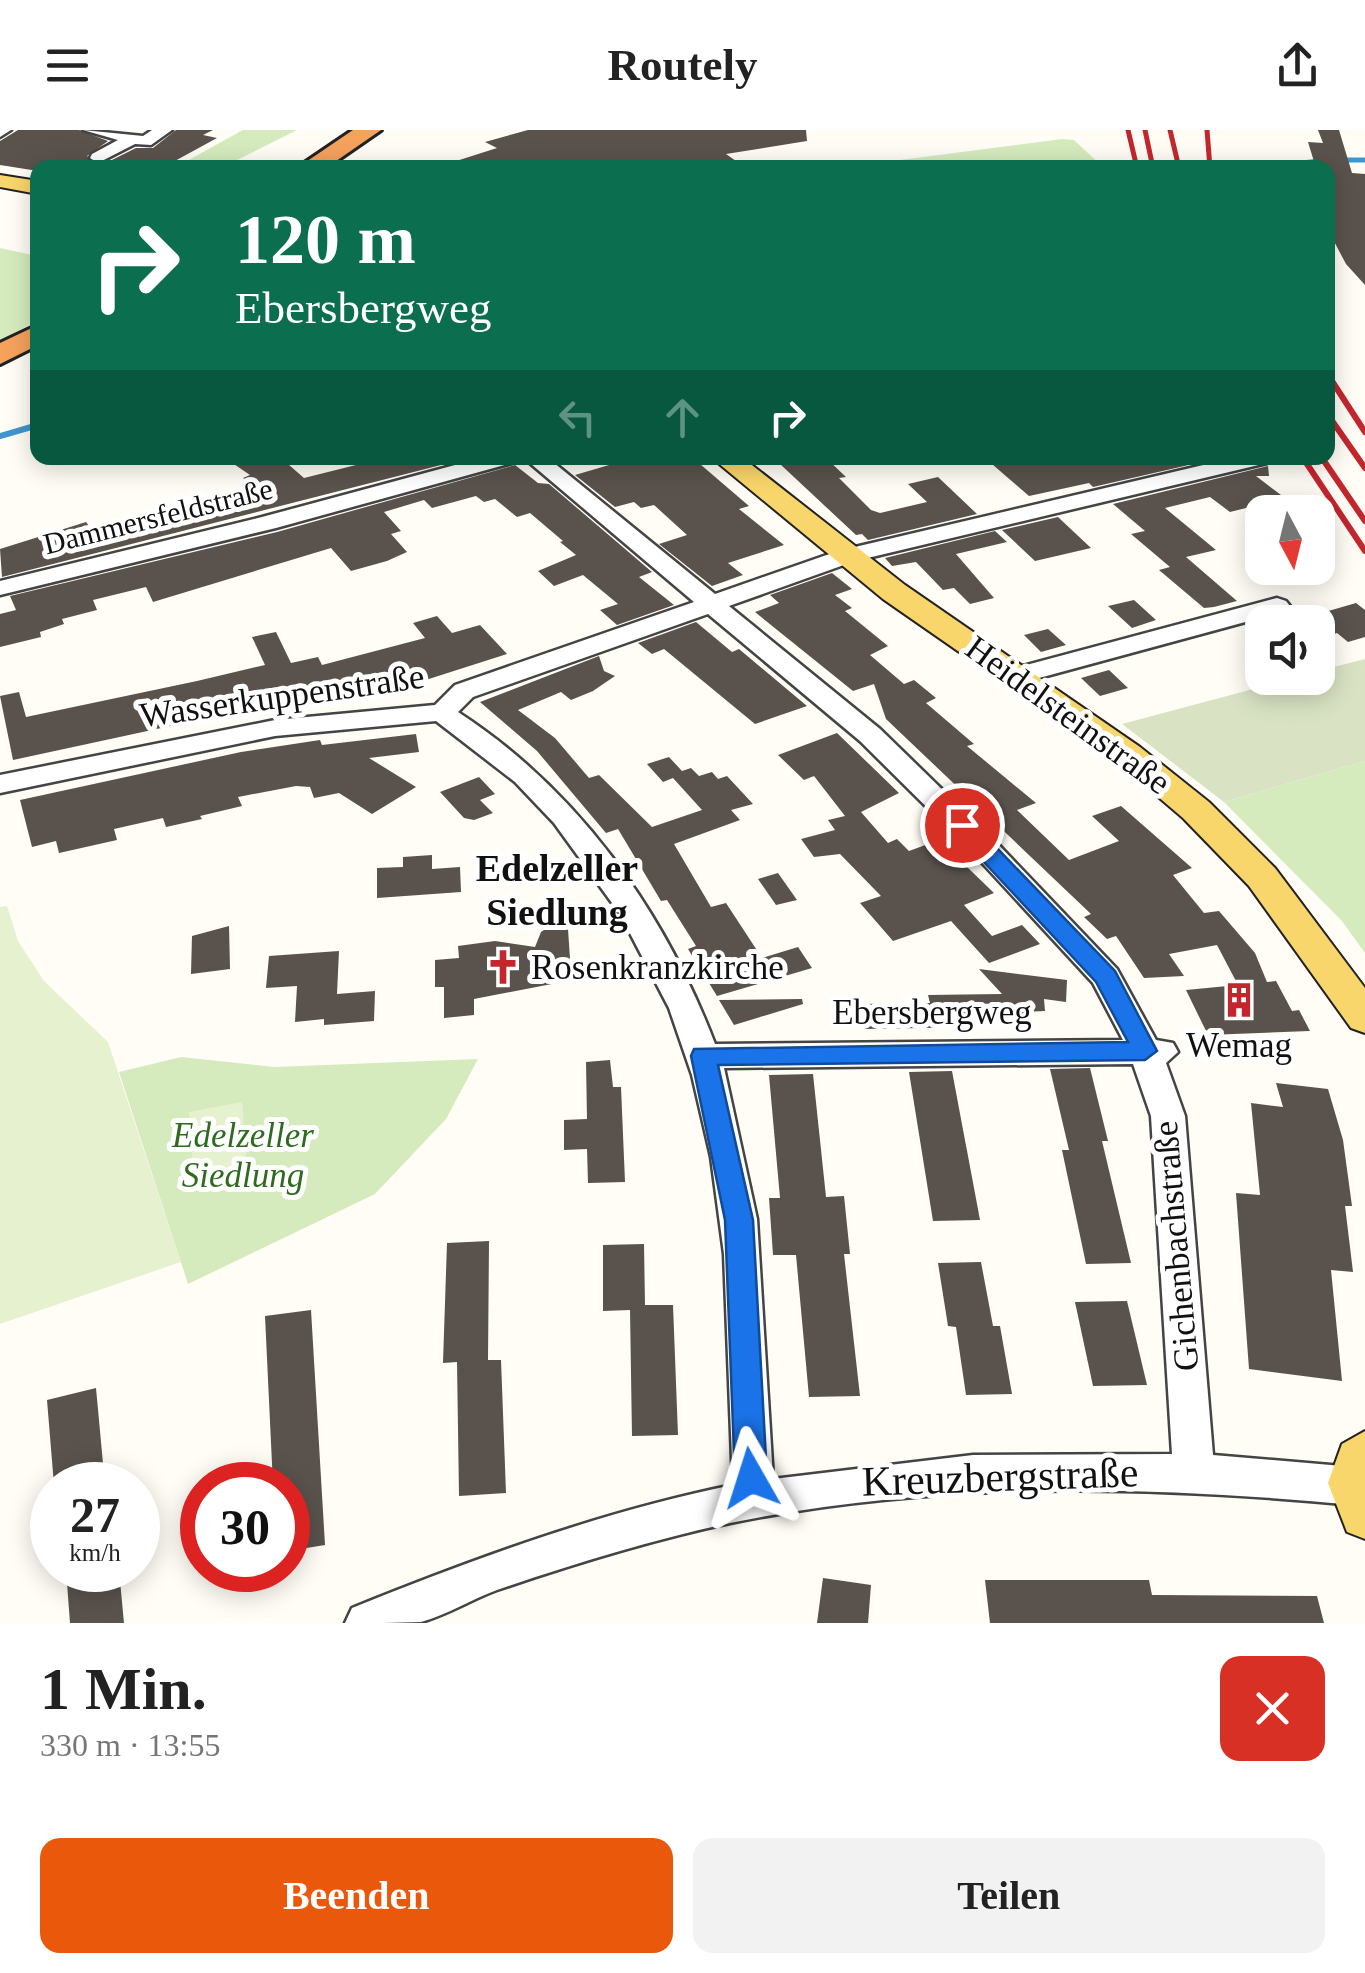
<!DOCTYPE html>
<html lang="de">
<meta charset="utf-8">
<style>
body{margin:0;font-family:"Times New Roman",serif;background:#f2f2f2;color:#222;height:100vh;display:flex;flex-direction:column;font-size:38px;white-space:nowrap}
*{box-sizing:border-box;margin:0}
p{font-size:32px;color:#767676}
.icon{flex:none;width:55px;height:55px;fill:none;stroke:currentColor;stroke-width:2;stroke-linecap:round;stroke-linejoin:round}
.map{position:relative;height:1493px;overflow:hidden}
.panel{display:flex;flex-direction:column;background:#fff;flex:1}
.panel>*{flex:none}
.guide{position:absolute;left:30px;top:30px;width:1305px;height:305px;border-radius:20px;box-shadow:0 5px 25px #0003;background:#0b6e4f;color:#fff;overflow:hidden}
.needle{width:65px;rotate:173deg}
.controls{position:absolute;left:1245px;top:365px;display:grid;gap:20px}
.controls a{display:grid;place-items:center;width:90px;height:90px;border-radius:20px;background:#fff;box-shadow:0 5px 25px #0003;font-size:50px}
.speed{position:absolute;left:30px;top:1332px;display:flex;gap:20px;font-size:50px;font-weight:700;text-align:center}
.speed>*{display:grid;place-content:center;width:130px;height:130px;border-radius:50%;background:#fff;box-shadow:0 5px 25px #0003;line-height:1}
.speed small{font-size:25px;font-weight:400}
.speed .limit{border:15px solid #d22;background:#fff;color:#111}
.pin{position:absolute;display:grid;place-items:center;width:85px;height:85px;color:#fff;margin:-42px;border:5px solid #fff;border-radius:50%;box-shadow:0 2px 10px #0007}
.me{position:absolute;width:110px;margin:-55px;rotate:354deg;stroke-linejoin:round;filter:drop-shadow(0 0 8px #0008)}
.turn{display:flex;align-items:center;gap:35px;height:210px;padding:0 40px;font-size:45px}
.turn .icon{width:130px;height:130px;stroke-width:2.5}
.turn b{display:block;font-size:70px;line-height:85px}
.lanes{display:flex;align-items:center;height:95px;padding:0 40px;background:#0003;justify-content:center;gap:50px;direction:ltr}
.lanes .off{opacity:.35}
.round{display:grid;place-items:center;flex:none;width:105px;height:105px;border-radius:20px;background:#f2f2f2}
.summary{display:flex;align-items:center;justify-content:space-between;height:170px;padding:0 40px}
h1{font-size:60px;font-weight:600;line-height:75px}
.button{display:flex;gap:20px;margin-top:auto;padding:20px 40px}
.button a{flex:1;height:115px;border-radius:20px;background:#ea580c;color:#fff;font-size:40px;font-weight:600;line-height:115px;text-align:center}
.button a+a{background:#f2f2f2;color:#222}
header{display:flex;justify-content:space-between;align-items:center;height:130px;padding:0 40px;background:#fff;font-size:45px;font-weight:600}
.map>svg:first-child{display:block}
.green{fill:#d5ebbd}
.cemetery{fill:#d9e3c4}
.pitch{fill:#e6f2cf}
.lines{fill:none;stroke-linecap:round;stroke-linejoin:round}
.stream-far1{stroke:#3f96cf;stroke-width:5}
.stream{stroke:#3f96cf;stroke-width:6}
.building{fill:#5a524d}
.minor-casing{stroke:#444;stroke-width:5}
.major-casing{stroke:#222;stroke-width:4}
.highway-casing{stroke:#222;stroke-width:6}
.minor{fill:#fff;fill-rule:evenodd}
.major{fill:#f9d66b;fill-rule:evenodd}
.highway{fill:#f5a25d;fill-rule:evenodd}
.rail-far1{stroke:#c4262e;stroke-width:5}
.rail{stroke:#c4262e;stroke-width:6}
.route{fill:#1a73e8;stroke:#114b97;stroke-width:2.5}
.labels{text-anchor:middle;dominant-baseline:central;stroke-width:10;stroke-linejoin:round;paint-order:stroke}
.far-street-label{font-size:30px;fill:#111;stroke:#fff}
.street-label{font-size:35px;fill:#111;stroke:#fff}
.poi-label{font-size:35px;fill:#111;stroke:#fff;text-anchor:start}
.park-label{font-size:35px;font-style:italic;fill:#2f6b1f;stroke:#fff}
.neighbourhood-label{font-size:38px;font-weight:bold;fill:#111;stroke:#fff}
.near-street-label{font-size:42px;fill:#111;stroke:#fff}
</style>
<header><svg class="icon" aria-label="menu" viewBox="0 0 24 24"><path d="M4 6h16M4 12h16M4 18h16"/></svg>Routely<svg class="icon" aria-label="share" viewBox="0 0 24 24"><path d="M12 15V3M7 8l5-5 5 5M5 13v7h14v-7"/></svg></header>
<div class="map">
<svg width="1365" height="1493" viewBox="0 0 1365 1493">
<rect width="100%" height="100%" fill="#fffdf5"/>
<g class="green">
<polygon points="243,0 297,0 223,37 176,37"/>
<polygon points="1062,9 1074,10 1103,37 846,37"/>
<polygon points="0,118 37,126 38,190 0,211"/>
<polygon points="1365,631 1365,823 1342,791 1224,672"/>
<polygon points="181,927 274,937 478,929 446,989 375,1064 188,1154 119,942"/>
</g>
<polygon class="cemetery" points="1365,529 1365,631 1224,672 1122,594 1295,548 1318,548 1318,541"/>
<g class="pitch">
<polygon points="7,776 18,811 44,851 108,912 181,1132 0,1194 0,777"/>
<polygon points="242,972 247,1034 235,1046 205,1050 193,1037 189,982"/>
</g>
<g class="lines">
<g class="stream-far1">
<polyline points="1339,30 1365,30"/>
<polyline points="1284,35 1320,31"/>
</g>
<polyline class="stream" points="0,306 38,295"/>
</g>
<g class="building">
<polygon points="18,0 79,0 108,11 87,26 100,36 136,18 153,18 176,0 213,0 203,5 217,8 162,38 38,41 0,35 0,11"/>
<polygon points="528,0 806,0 807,11 726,24 746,38 450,38 450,33 497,18 485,12"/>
<polygon points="1318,0 1339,0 1352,43 1365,44 1365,155 1346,134 1328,100 1328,38 1316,38 1308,12 1323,13"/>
<polygon points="225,328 281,328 304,348 384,328 434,328 441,335 2,447 0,419 86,392 96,406 212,375 230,370 227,365 255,357 243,348 250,345"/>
<polygon points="633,328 643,333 693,328 749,376 739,379 784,415 728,433 743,445 712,456 659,414 687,405 654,375 641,378 634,372 615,377 575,345"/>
<polygon points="810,328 826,328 846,347 839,348 871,380 880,383 927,372 908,354 938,347 977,384 868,410 862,404 856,405 780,334"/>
<polygon points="985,328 1219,328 1093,357 1089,353 1029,366"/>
<polygon points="515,335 538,353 549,354 652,442 639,447 674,475 617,495 600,480 618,474 583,445 554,456 538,441 576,425 560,412 563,411 530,383 517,387 495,369 484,372 476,366 432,378 424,370 384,382 401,401 391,404 407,422 387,431 351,441 331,418 153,472 146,457 93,470 97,480 62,489 64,494 40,502 41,507 0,517 0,484 16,480 10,466 277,402"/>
<polygon points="1268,336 1269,346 1256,346 1281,365 1273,367 1278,370 1230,382 1210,367 1165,378 1216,420 1186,427 1237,471 1214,477 1204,478 1159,440 1170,437 1131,404 1145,401 1113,374"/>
<polygon points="1058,387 1091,418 1035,431 1002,400"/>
<polygon points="995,401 1007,412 956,424 994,468 970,474 954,458 943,460 916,432 892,436 885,428"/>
<polygon points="832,443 852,459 835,465 852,478 845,481 888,516 870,525 904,554 914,550 936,568 926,573 974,614 967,616 1036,673 1017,680 1069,730 1119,711 1092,686 1121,676 1192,738 1173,745 1204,783 1219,781 1255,823 1267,852 1276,851 1292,881 1299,880 1310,901 1208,905 1186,860 1238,855 1217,815 1169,824 1184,846 1144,848 1116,806 1107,809 1084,787 1091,784 886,589 874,554 853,561 755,482 779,473 770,465"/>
<polygon points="1134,470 1156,490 1132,498 1108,476"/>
<polygon points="1356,473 1365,480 1365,507 1348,512 1337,503 1318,509 1318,484"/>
<polygon points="437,486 452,503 480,495 507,524 410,555 333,569 331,566 256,584 254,578 13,630 0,566 19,562 26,587 197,551 265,535 252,507 276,502 291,533 318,527 322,535 425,508 413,493"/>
<polygon points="696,492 732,522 739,519 807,576 755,594 664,519 652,524 638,513"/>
<polygon points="1048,499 1066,515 1041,522 1024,505"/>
<polygon points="599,526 604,541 615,546 593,561 571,570 561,562 518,580 555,608 589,648 599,645 652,697 702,680 673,648 663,652 647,634 669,627 682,641 691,638 699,646 712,642 718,649 727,646 753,674 731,680 740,690 674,714 711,777 726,773 762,828 798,817 812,838 717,866 688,819 696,816 667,770 661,771 618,699 606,703 537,621 480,572"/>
<polygon points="1109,540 1128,558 1100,566 1081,548"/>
<polygon points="837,603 899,663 861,682 888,713 897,709 909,721 939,710 994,763 964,775 992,806 1022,795 1040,814 989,833 951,791 893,811 860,773 881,766 840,724 814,727 801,709 835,700 828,690 845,686 814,646 804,650 778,625"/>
<polygon points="416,604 419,622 369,628 416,657 372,684 339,663 314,668 310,657 296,656 238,667 242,676 200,686 202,689 166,697 163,688 114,699 117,710 59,723 56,711 32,717 20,670 241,622 320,610 322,615"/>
<polygon points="479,647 495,664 480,670 493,683 474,690 464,688 440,662"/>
<polygon points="432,725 432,739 460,737 461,762 377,768 377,738 403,737 403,727"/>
<polygon points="778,743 797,770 776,775 758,749"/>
<polygon points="567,784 571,844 562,845 562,852 474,869 474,885 444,888 444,857 435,857 435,830 459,828 458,816 495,811 535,817 541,802"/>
<polygon points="229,796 230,839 191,844 192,806"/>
<polygon points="339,821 337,864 375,861 374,891 324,895 324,889 295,892 297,856 266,858 269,826"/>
<polygon points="979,839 1067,850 1066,872 1044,869 1045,881 1024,882 1026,890 1018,882 976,883 978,897 865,899 862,874 930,873 928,865 1002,864"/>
<polygon points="802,869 803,874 734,895 719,870"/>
<polygon points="610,930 613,957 621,957 625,1052 588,1053 587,1019 564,1020 564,990 587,989 586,932"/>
<polygon points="1090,938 1108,1011 1102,1011 1131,1133 1086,1134 1062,1020 1069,1020 1050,939"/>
<polygon points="952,941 980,1090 933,1091 909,942"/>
<polygon points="813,944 826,1067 844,1066 850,1124 844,1124 860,1266 809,1267 796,1125 773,1125 769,1068 780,1068 769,945"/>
<polygon points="1276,953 1328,959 1343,1010 1352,1076 1345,1076 1353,1142 1331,1140 1342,1251 1249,1239 1236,1063 1260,1065 1251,973 1283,977"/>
<polygon points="489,1111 488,1230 501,1230 506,1363 459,1366 457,1232 443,1233 447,1113"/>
<polygon points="644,1114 645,1175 673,1175 678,1305 632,1306 630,1180 603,1181 603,1115"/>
<polygon points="981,1132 993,1196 1000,1196 1012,1264 966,1265 956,1197 948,1196 938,1133"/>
<polygon points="1127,1171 1147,1255 1093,1256 1075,1172"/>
<polygon points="311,1180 325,1415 288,1421 288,1355 273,1355 265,1186"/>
<polygon points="96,1258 105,1355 54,1355 47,1270"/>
<polygon points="66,1440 119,1440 124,1493 70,1493"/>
<polygon points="823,1448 871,1455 868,1493 817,1493"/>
<polygon points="985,1450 1149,1450 1152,1465 1317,1466 1324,1493 990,1493"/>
</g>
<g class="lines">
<defs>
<g id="minor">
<polygon points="0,0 11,0 0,7"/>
<polygon points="83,0 143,6 152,0 172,0 151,15 135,14 98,33 90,28 92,24 118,10"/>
<polygon points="481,328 515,328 512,333 276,398 0,465 0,451 262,387"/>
<path d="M524,328H548L715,464L838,421L1233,328H1270L1267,333L855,431L729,476L880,599L995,711L1117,839L1156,910L1173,913L1178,922L1166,933L1185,986L1213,1325L1354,1337L1365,1342V1370L1354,1375C1145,1355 937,1351 730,1393C651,1410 573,1434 497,1460C472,1469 447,1485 421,1492C398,1493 368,1493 345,1493L352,1478C476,1428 601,1382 733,1355L724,1124L711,1027L692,945L669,878L620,784L554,693L515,652L436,591L275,606L0,663V645L275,590L435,575L455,555L694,472ZM708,484L860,611L975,725L1093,853L1123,910L715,914C664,781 578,660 458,582L473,567ZM1133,934L1151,986L1172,1324L973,1325L773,1349L757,1089L724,938Z"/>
<polygon points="1277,468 1286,471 1290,476 1286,481 1017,554 1004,546 1008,540"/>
</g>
<g id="major">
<polygon points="0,45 38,51 38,64 0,57"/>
<polygon points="712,328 743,328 905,455 1140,617 1209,672 1275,738 1365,858 1365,903 1351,898 1249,756 1183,688 1116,631 883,469"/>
<polygon points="1365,1301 1365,1409 1347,1402 1328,1353 1342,1314"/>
</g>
<g id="highway">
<polygon points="353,0 381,0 326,38 297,38"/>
<polygon points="38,195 38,215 0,234 0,213"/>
</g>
</defs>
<use href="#minor" class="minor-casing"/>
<use href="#major" class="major-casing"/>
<use href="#highway" class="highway-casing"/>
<use href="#minor" class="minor"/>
<use href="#major" class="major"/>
<use href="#highway" class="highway"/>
<g class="rail-far1">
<polyline points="1128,0 1137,38"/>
<polyline points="1145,0 1153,38"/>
<polyline points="1170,0 1179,38"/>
<polyline points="1207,0 1210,38"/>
<polyline points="1328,244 1332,250"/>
</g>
<g class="rail">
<polyline points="1330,248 1365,302"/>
<polyline points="1328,285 1365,338"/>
<polyline points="1303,328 1365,421"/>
<polyline points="1322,328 1365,391"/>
</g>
</g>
<polygon class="route" points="962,688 970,690 1115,841 1157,921 1145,930 718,935 753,1090 767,1348 762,1358 751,1362 740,1358 735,1348 725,1090 691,926 694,919 1128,912 1096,852 954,700 954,690"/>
<defs>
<symbol id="church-bare" viewBox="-9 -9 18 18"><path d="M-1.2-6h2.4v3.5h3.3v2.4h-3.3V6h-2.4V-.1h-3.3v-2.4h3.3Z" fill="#c4262e" stroke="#fff" stroke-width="2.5" paint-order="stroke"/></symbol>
<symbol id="building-bare" viewBox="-9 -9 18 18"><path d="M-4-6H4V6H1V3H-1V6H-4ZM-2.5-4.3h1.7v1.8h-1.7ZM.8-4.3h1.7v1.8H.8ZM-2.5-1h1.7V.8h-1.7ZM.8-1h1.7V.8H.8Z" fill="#c4262e" stroke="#fff" stroke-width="2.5" paint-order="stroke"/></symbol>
</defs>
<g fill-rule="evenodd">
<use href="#church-bare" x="478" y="812" width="50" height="50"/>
<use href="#building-bare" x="1214" y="845" width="50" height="50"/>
</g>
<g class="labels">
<g class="far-street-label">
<text transform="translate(158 386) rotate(-14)">Dammersfeldstraße</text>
</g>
<g class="street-label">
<text transform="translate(282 566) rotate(-8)">Wasserkuppenstraße</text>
<text transform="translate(1068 585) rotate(36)">Heidelsteinstraße</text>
<text x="932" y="882">Ebersbergweg</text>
<text transform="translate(1176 1116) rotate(-95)">Gichenbachstraße</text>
</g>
<g class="poi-label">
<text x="531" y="837">Rosenkranzkirche</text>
<text x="1239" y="915" text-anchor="middle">Wemag</text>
</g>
<g class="park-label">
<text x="243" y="1005">Edelzeller<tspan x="243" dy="40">Siedlung</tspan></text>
</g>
<g class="neighbourhood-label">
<text x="557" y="738">Edelzeller<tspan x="557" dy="44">Siedlung</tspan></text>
</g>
<g class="near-street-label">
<text transform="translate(1000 1347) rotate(-2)">Kreuzbergstraße</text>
</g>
</g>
</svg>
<div class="controls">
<a><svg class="needle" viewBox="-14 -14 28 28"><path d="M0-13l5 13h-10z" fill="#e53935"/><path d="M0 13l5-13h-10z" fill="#767676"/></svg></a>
<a><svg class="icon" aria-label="sound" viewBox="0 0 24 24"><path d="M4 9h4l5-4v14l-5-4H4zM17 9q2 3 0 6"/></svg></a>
</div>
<div class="speed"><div>27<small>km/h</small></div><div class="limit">30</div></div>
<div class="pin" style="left:962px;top:695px;background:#d93025"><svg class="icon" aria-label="arrive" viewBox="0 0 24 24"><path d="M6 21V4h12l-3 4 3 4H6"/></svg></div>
<svg class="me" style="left:751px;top:1348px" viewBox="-20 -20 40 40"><path d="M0-17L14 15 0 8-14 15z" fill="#1a73e8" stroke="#fff" stroke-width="4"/></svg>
<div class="guide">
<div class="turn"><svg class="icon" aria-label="right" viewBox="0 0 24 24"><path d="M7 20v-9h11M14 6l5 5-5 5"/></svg><div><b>120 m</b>Ebersbergweg</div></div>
<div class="lanes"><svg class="icon off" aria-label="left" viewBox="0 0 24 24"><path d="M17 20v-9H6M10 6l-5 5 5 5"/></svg><svg class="icon off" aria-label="ahead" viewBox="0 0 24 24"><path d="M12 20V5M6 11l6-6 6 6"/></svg><svg class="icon" aria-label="right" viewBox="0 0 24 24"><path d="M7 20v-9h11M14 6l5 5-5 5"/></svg></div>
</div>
</div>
<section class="panel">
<div class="summary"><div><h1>1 Min.</h1><p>330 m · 13:55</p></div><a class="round" style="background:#d93025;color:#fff"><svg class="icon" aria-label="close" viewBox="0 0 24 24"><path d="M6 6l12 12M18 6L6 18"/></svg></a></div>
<div class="button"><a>Beenden</a><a>Teilen</a></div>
</section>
